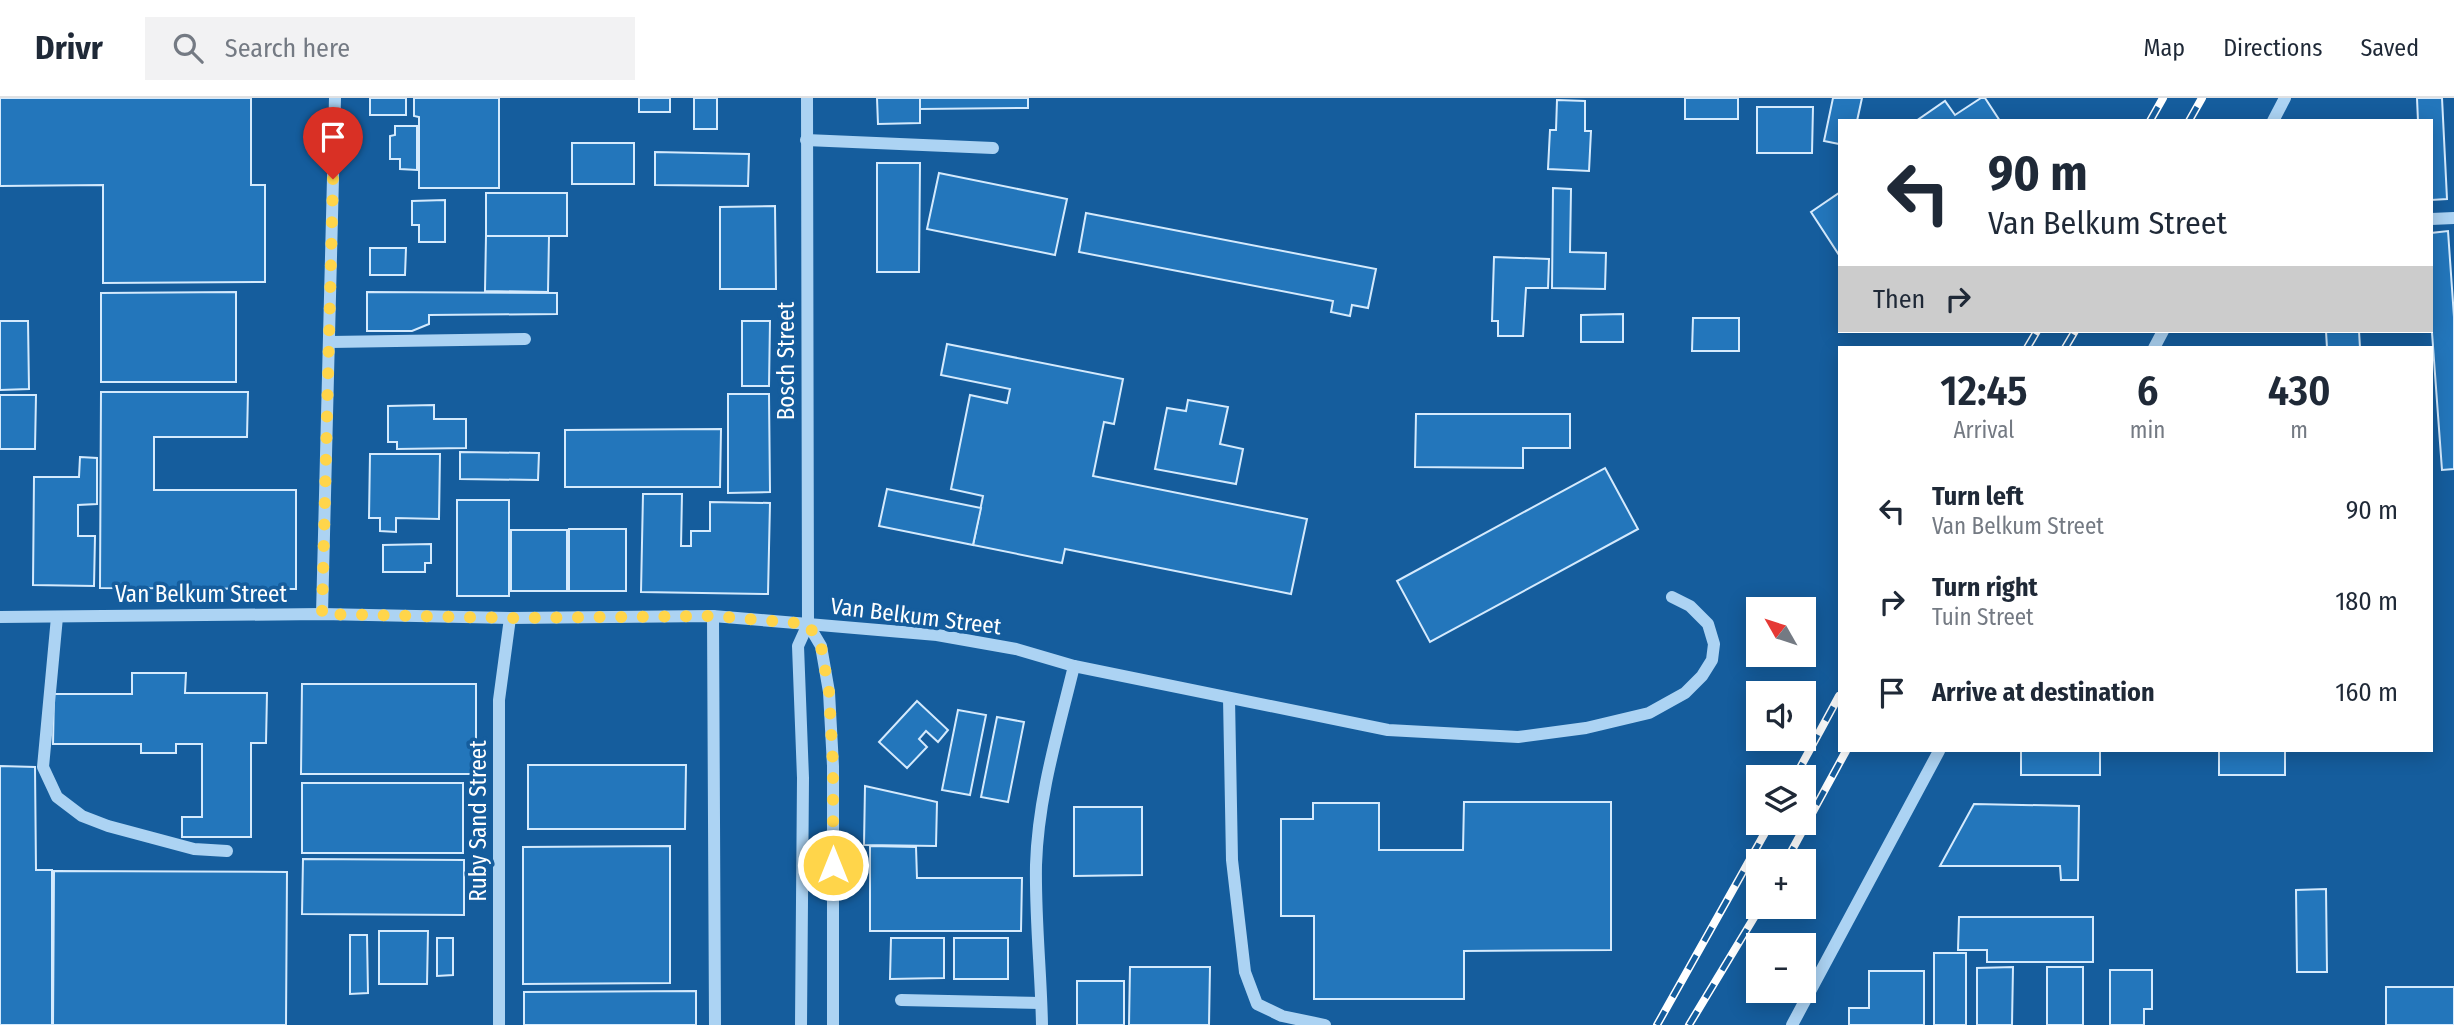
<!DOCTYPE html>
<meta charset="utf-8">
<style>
body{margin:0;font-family:"Fira Sans Condensed",sans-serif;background:#f2f2f3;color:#1f2937;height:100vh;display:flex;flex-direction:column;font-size:26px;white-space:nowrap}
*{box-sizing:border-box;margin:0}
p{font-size:23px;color:#747a83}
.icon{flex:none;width:38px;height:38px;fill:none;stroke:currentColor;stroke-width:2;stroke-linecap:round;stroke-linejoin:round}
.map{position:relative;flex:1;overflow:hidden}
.side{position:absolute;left:1838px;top:248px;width:595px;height:406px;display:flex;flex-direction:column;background:#fff;border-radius:0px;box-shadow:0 4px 18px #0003}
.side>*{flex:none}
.guide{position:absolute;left:1838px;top:21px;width:595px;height:214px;border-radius:0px;box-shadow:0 4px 18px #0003;background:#fff;color:#1f2937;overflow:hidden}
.needle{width:46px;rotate:309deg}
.controls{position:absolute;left:1746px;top:499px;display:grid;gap:14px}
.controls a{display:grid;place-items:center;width:70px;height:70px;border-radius:0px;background:#fff;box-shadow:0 4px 18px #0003;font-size:35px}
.pin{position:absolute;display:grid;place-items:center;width:60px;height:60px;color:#fff;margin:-72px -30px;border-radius:50% 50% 50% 0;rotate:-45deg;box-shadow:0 0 7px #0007}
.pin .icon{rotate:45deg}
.me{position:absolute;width:77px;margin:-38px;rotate:0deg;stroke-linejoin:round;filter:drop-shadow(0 0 5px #0008)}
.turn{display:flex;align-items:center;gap:24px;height:147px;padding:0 35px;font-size:32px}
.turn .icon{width:91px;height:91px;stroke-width:2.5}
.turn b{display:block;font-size:49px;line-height:60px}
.then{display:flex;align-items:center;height:66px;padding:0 35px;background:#0003;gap:14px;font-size:26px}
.eta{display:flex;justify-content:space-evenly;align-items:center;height:119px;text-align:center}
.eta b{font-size:42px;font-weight:600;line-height:49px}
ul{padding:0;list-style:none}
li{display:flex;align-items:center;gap:21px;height:91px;padding:0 35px}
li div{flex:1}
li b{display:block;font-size:26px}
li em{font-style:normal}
header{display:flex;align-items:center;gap:42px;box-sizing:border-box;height:98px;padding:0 35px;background:#fff;border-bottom:2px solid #e0e1e3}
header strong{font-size:33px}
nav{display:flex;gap:38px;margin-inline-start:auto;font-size:24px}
.search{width:490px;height:63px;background:#f2f2f3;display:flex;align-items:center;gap:18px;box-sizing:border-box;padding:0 24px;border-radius:0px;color:#747a83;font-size:26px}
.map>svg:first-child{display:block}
.building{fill:#2376bb;stroke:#d4eafd;stroke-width:2}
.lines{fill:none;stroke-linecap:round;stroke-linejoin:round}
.minor{stroke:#acd3f3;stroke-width:12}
.rail-casing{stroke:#fff;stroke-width:8}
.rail{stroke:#155d9d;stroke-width:5;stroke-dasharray:16;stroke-linecap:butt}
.route{stroke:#ffd54a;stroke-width:12;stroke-dasharray:0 21.6}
.labels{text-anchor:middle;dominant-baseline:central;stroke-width:7;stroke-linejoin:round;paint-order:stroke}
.street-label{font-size:23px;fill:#fff;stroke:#155d9d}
</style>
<header>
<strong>Drivr</strong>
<div class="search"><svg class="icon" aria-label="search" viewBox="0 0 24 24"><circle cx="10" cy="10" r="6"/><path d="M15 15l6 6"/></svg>Search here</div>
<nav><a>Map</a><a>Directions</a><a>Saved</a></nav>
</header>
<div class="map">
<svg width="2454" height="927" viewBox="0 0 2454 927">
<rect width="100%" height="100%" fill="#155d9d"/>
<g class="building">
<polygon points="0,0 251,0 251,87 265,87 265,184 103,185 103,87 0,88"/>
<rect x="370" y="0" width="36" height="17"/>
<polygon points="414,0 499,0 499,90 419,90 419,19 414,18"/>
<rect x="639" y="0" width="31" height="14"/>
<rect x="694" y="0" width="23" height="31"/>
<polygon points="877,0 920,0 920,25 878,26"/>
<polygon points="920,0 1028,0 1028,10 920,11"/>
<rect x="1685" y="0" width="53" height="21"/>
<polygon points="1833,0 1862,0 1857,23 1839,23 1839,46 1824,43"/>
<polygon points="1981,0 1985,0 2000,23 1916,23 1945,3 1955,17"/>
<polygon points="2417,0 2442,0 2447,101 2431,102 2431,23 2418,23"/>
<polygon points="1557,2 1585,3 1585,33 1591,33 1589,73 1548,71 1550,32 1556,32"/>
<polygon points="1757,9 1813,9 1812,55 1757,55"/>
<polygon points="395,28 417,28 417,72 400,71 400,61 390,61 390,38 395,37"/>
<rect x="572" y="45" width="62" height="41"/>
<polygon points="655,54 749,56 748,88 655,87"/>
<polygon points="877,65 920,65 919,174 877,174"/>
<polygon points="939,75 1067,101 1055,157 927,131"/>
<polygon points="1553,90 1571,91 1570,154 1606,155 1605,191 1552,190"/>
<rect x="486" y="95" width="81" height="43"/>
<polygon points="1839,95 1839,157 1811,114"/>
<polygon points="445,102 445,144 419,144 419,127 412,127 412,103"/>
<polygon points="775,108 776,191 720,191 720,109"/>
<polygon points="1086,115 1376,171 1368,210 1352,207 1350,218 1331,214 1333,203 1079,154"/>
<polygon points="2448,133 2454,219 2454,371 2442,372 2431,221 2431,135"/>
<polygon points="486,138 549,138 548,194 485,193"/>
<polygon points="370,150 406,150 405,177 370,177"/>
<polygon points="1494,159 1549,161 1548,190 1526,190 1523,238 1498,238 1498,223 1492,223"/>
<polygon points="236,194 236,284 101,284 101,195"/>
<polygon points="367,194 557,195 557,216 429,217 429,226 412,233 367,233"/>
<polygon points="1623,216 1623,244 1581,244 1581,217"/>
<polygon points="1693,220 1739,220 1739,253 1692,253"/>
<polygon points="0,223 28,223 29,291 0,292"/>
<polygon points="742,223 770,223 769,288 742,288"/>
<polygon points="2326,233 2359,233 2360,250 2327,250"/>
<polygon points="947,246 1123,281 1114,326 1104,324 1093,378 1307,421 1291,496 1065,451 1062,465 973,447 983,398 951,391 970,297 1007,305 1010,291 941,277"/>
<polygon points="101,294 248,294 247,339 154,339 154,392 296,392 296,491 100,490"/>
<polygon points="728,296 769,296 770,394 728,395"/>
<polygon points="0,297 36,297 35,351 0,351"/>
<polygon points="1188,302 1228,309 1220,346 1243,351 1236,386 1155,371 1167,310 1186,313"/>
<polygon points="434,307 434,321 466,321 466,350 397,351 397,344 388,344 388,308"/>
<polygon points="1416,316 1570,316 1570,350 1523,350 1523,370 1415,369"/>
<polygon points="721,331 720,389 565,389 565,332"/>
<polygon points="460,354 539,355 538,382 460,381"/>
<polygon points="370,356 440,356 439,421 396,420 396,434 380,433 380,420 369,420"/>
<polygon points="80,359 97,360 97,406 78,407 78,438 95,438 94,488 33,487 34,379 79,379"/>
<polygon points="1605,370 1638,431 1430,544 1397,483"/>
<polygon points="887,391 981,410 973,447 879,428"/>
<polygon points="643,396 682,396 681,448 691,448 691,433 710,433 710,404 770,405 768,496 641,494"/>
<rect x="457" y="402" width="52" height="96"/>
<rect x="569" y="431" width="57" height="62"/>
<rect x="511" y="432" width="56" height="61"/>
<polygon points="431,446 431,465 425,465 425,474 383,474 383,447"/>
<polygon points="132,575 186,575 185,595 267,595 266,645 251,645 251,739 182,739 182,719 202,719 202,646 176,646 176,655 141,655 141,646 53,646 54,596 132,596"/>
<polygon points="302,586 476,586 476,676 301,676"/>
<polygon points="917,603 948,632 938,644 926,633 919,641 927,649 907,670 879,644"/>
<polygon points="958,612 986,617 970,697 942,692"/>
<polygon points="997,619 1024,624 1008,704 981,699"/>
<rect x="2021" y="653" width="79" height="24"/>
<rect x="2219" y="653" width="66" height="24"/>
<polygon points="528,667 686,667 685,731 528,731"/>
<polygon points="0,668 35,669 36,772 52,772 52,927 0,927"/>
<rect x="302" y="685" width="161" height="70"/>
<polygon points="865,688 937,704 936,748 864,747"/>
<polygon points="1464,704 1611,704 1611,852 1464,853 1464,901 1314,901 1314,818 1281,818 1281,721 1313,721 1313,705 1379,705 1379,752 1463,752"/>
<polygon points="1974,706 2079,708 2078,782 2061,782 2060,768 1940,768"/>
<polygon points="1074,709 1142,709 1142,777 1074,778"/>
<polygon points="670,748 670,885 523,886 523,749"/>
<polygon points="870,748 916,749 917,780 1022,780 1021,833 870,833"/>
<polygon points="303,761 464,762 464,817 302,816"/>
<polygon points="54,773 287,774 286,927 53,927"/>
<polygon points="2326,791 2327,874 2297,874 2296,792"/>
<polygon points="1959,819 2093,819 2093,864 1987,864 1987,852 1958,852"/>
<polygon points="379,833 428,833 427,886 379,886"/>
<polygon points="350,837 367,837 368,895 350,896"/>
<polygon points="437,840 453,840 453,877 437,878"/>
<polygon points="891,840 944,840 944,880 890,881"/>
<rect x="954" y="840" width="54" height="41"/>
<rect x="1934" y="855" width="32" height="72"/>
<polygon points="1130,869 1210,869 1209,927 1129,927"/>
<polygon points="2013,869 2012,927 1977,927 1977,870"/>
<rect x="2047" y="869" width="36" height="58"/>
<polygon points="2110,872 2152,872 2152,911 2144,911 2144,927 2110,927"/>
<polygon points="1869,873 1924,873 1924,927 1849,927 1849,910 1869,910"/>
<rect x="1077" y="883" width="47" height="44"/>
<rect x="2386" y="889" width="68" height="38"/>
<polygon points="696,893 696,927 524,927 524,894"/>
</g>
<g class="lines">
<g class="minor">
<polyline points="2273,23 2285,0"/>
<polyline points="806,42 993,50"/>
<polyline points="2431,121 2454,120"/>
<polyline points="330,244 525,241"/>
<polyline points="2154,250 2163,233"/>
<polyline points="322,516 335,0"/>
<polyline points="713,518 715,927"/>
<polyline points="0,519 322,516 510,520 713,518 808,526 937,537 1016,551 1074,568 1388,632 1518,639 1586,630 1649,615 1685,595 1702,578 1712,562 1714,546 1708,526 1690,508 1672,499"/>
<polyline points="57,519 43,669 57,699 82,718 108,728 194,751 227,753"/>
<polyline points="808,526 821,548 829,594 833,668 833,927"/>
<polyline points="1229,600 1232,762 1245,874 1257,906 1282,918 1325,927"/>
<polyline points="901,902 1041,905"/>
<polyline points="499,927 499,602 510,520"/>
<polyline points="801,927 803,680 798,548 808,526 807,0"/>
<path d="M1042,927C1041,874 1035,820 1036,767C1038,699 1058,634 1074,568"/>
<polyline points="1792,927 1939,653"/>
</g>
<defs>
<g id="rail">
<polyline points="2150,23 2163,0"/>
<polyline points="2189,23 2202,0"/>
<polyline points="2027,250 2037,233"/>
<polyline points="2065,250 2075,233"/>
<polyline points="1795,679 1839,598"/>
<polyline points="1786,763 1846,653"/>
<polyline points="1657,927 1771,724"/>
<polyline points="1689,927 1761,808"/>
</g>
</defs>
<use href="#rail" class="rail-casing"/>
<use href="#rail" class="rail"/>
</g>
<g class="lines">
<polyline class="route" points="333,81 322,516 510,520 713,518 808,526 821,548 829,594 833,668 833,767"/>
</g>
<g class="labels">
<g class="street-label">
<text transform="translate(786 263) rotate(-90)">Bosch Street</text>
<text x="201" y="496">Van Belkum Street</text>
<text transform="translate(916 518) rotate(7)">Van Belkum Street</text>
<text transform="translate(478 723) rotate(-90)">Ruby Sand Street</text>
</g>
</g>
</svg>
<div class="controls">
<a><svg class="needle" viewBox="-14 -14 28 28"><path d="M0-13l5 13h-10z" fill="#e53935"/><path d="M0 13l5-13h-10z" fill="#747a83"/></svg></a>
<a><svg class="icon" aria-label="sound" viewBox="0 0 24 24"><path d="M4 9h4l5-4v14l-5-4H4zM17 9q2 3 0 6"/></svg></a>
<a><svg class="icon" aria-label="layers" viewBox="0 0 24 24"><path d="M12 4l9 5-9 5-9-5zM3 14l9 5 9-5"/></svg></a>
<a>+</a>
<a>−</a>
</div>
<div class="pin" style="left:333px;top:81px;background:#d93025"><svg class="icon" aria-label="arrive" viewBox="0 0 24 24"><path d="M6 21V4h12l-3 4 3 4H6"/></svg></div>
<svg class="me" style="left:833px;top:767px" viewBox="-20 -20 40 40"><circle r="17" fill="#ffd54a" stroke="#fff" stroke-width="3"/><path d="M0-11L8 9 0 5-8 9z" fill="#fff"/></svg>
<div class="guide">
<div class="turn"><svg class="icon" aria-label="left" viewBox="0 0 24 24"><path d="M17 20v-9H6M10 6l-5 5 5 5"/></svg><div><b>90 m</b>Van Belkum Street</div></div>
<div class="then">Then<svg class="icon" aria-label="right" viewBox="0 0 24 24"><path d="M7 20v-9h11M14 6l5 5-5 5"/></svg></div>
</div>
<section class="side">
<div class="eta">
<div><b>12:45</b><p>Arrival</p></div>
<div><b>6</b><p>min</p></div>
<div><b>430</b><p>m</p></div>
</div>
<ul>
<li><svg class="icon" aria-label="left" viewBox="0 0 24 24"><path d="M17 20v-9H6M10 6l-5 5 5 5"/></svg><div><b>Turn left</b><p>Van Belkum Street</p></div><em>90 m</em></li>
<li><svg class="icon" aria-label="right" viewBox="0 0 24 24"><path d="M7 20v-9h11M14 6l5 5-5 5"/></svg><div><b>Turn right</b><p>Tuin Street</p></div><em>180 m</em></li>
<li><svg class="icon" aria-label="arrive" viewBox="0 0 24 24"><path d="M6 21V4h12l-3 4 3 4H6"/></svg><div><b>Arrive at destination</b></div><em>160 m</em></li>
</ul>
</section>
</div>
